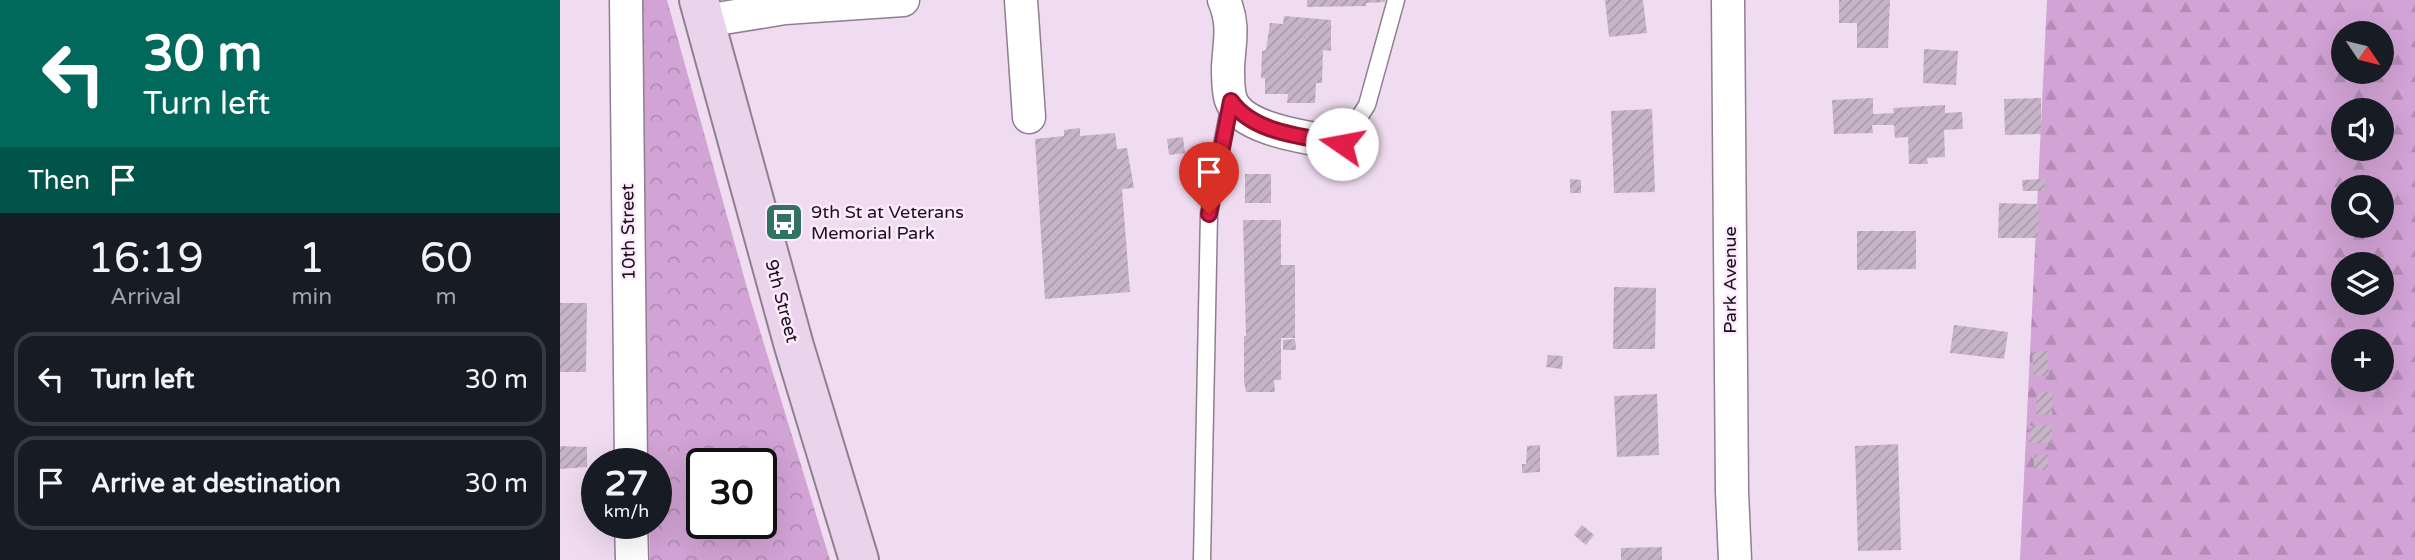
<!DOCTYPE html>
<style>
body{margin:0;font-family:"Varela Round",sans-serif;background:#20242c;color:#f1f3f6;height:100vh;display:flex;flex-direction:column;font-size:26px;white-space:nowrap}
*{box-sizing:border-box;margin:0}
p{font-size:23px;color:#9ea1a6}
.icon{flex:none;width:38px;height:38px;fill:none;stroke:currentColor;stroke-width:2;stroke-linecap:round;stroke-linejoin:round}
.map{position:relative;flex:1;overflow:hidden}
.side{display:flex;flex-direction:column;background:#171b24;width:560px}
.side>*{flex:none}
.hud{background:#00695c;color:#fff;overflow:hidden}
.needle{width:46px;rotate:125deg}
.tools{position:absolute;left:1771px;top:21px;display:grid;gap:14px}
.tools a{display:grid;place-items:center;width:63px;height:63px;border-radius:50%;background:#171b24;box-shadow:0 7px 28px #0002;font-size:35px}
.speed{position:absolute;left:21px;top:448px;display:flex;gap:14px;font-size:35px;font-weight:700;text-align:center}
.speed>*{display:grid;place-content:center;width:91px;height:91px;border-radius:50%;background:#171b24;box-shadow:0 7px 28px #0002;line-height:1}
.speed small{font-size:18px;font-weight:400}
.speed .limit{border:4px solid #111;border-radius:10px;background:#fff;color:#111}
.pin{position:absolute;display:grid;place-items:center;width:60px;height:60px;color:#fff;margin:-72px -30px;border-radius:50% 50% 50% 0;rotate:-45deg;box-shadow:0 0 7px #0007}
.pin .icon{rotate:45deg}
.me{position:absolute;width:77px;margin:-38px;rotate:282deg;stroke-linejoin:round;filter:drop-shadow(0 0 5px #0008)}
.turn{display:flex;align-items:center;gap:24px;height:147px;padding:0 28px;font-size:32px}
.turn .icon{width:91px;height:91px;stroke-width:2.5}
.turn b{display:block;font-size:49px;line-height:60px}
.then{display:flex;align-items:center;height:66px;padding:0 28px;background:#0003;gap:14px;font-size:26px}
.eta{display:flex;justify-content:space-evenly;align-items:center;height:119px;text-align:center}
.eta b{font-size:42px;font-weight:600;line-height:49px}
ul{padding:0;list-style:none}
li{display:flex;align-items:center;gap:21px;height:94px;margin:0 14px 10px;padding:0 14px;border:4px solid #363941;border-radius:21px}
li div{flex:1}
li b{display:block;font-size:26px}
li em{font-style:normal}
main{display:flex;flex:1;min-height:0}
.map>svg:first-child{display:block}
.forest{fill:url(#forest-firs);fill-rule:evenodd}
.park{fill:url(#park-crowns);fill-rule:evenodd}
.building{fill:url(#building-hatch)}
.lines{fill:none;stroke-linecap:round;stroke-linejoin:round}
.lane-casing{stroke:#907e91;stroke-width:19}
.street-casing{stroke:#907e91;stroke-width:35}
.secondary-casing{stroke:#907e91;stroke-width:42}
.lane{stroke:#fff;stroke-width:16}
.street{stroke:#fff;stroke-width:32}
.secondary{stroke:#e9d4eb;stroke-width:38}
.route-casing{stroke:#92132f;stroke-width:18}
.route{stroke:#e11d48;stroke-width:12}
.labels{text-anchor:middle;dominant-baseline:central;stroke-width:5;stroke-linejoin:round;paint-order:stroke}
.poi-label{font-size:18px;fill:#171017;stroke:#fee9fe;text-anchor:start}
.street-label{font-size:18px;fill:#171017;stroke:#fee9fe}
</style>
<main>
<section class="side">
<div class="hud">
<div class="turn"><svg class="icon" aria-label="left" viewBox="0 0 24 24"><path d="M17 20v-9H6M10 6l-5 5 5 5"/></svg><div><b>30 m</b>Turn left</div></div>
<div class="then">Then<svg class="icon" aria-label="arrive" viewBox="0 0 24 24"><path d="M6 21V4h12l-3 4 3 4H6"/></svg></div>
</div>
<div class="eta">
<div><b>16:19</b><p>Arrival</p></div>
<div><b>1</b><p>min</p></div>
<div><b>60</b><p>m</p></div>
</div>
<ul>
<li><svg class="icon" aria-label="left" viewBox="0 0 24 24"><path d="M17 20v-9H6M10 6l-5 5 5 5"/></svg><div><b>Turn left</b></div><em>30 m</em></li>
<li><svg class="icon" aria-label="arrive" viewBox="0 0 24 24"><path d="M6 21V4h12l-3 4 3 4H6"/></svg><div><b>Arrive at destination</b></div><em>30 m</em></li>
</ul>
</section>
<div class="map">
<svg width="1855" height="560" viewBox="0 0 1855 560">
<defs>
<pattern id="forest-firs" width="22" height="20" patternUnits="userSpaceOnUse" patternTransform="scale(1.75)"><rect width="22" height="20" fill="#d2a3d5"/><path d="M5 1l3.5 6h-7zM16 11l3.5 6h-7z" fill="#b48bb6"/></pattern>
<pattern id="park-crowns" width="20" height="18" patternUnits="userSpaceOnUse" patternTransform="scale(1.75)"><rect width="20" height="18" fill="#d2a3d5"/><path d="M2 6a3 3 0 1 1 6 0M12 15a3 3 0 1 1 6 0" fill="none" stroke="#b48bb6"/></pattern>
<pattern id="building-hatch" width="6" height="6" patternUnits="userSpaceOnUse" patternTransform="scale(1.75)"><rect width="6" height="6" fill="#c7b4c8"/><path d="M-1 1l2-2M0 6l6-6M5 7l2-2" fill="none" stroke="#aa9aab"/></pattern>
</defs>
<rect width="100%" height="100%" fill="#f0dcf1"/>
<path class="forest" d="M1487,0H1855V560H1460ZM1783,33H1822V72H1783ZM1783,110H1822V149H1783ZM1783,187H1822V226H1783ZM1783,264H1822V303H1783ZM1783,341H1822V380H1783Z"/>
<path class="park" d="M78,0H107L189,295L270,560H90L89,523H96V464H88ZM142,464H201V523H142Z"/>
<g class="building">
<polygon points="747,0 825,0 825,2 806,3 806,6 747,7"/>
<polygon points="1045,0 1083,0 1087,33 1049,37"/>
<polygon points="1279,0 1330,0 1328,48 1297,48 1297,23 1279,23"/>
<polygon points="724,16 771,20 771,51 763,50 762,83 756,83 755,103 727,103 728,94 705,94 705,78 701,78 702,51 706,50 710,23 723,24"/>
<polygon points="1364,49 1398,51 1396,85 1363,83"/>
<polygon points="1313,98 1313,114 1334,113 1333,108 1385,105 1385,113 1402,112 1403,129 1384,130 1385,157 1367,158 1368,164 1349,164 1348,137 1335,138 1334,125 1312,125 1313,133 1274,134 1272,100"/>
<polygon points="1481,98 1481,134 1445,135 1444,99"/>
<polygon points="1092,109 1095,192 1054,193 1051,111"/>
<polygon points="520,128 520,136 555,133 557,149 567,148 574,188 562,189 570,292 485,299 475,139 504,136 504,130"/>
<polygon points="623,137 625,153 609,155 607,139"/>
<rect x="685" y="174" width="26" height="29"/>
<polygon points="1010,179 1021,180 1021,193 1010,193"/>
<polygon points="1485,179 1485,191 1463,191 1462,180"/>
<polygon points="1439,203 1479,204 1478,238 1438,238"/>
<polygon points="683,220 721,220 721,265 735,265 735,338 721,338 721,380 714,380 715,392 686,392 684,381 684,336 686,336"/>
<polygon points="1297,231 1356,231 1356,269 1297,270"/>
<polygon points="1054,287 1096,288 1095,349 1053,349"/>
<polygon points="0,303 27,303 26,372 0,372"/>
<polygon points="1394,325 1448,332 1444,359 1390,353"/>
<polygon points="735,339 736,350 723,350 723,340"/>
<polygon points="1487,351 1489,375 1474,377 1472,352"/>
<polygon points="988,355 1003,356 1002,369 986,367"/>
<polygon points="1477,392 1493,392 1492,415 1476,414"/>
<polygon points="1097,394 1099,455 1057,457 1054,396"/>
<polygon points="1492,425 1492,443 1469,443 1469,426"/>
<polygon points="1338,444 1341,550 1298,551 1295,446"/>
<polygon points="980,445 980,472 962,473 962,464 966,464 967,446"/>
<polygon points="0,446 27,447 27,467 0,469"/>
<polygon points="1474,455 1488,455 1488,470 1474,469"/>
<polygon points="1022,525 1034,535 1026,545 1014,535"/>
<polygon points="1102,547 1102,560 1061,560 1061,548"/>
</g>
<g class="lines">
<defs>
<g id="lane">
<polyline points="782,144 807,105 836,0"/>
<polyline points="642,560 649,214 670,103"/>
</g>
<g id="street">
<polyline points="66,0 71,464"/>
<polyline points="461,0 469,117"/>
<path d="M664,0C675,26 669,42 668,68C668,77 668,92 671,100C682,131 753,138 782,144"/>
<polyline points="1168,0 1172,492 1175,560"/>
<polyline points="145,21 225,8 343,0"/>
<polyline points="71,523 72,560"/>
</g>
<polyline id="secondary" points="139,0 234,346 299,560"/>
</defs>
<use href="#lane" class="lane-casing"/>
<use href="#street" class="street-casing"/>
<use href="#secondary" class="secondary-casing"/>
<use href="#lane" class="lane"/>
<use href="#street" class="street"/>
<use href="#secondary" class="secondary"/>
</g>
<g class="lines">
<defs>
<path id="route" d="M649,214L671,101C694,134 744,136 782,144"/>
</defs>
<use href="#route" class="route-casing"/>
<use href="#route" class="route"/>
</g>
<defs>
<symbol id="bus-square" viewBox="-11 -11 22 22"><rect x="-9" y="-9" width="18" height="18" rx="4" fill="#317262" stroke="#fee9fe"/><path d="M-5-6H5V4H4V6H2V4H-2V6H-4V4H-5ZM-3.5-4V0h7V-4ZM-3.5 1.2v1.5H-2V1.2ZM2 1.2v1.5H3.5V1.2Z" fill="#fff"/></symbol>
</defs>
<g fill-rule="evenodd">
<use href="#bus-square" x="202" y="200" width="44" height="44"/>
</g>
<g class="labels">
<g class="poi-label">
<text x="251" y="212">9th St at Veterans<tspan x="251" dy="21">Memorial Park</tspan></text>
</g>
<g class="street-label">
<text transform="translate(68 232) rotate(-91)">10th Street</text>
<text transform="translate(1170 280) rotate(-90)">Park Avenue</text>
<text transform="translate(222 301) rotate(75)">9th Street</text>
</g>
</g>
</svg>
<div class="tools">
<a><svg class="needle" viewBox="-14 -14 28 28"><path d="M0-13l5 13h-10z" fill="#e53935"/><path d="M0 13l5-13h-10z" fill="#9ea1a6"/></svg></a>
<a><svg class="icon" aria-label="sound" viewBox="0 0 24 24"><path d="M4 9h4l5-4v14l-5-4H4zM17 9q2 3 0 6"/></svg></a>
<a><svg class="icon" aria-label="search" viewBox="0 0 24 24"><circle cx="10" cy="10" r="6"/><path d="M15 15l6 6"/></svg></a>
<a><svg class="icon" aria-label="layers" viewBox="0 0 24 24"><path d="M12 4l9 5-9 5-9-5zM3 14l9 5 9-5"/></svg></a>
<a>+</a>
</div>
<div class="speed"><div>27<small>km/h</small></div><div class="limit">30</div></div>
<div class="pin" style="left:649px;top:214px;background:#d93025"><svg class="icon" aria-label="arrive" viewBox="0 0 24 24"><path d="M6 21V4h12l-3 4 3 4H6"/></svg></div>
<svg class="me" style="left:782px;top:144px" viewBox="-20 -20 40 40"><circle r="19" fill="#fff"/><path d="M0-13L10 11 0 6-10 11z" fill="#e11d48"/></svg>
</div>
</main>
